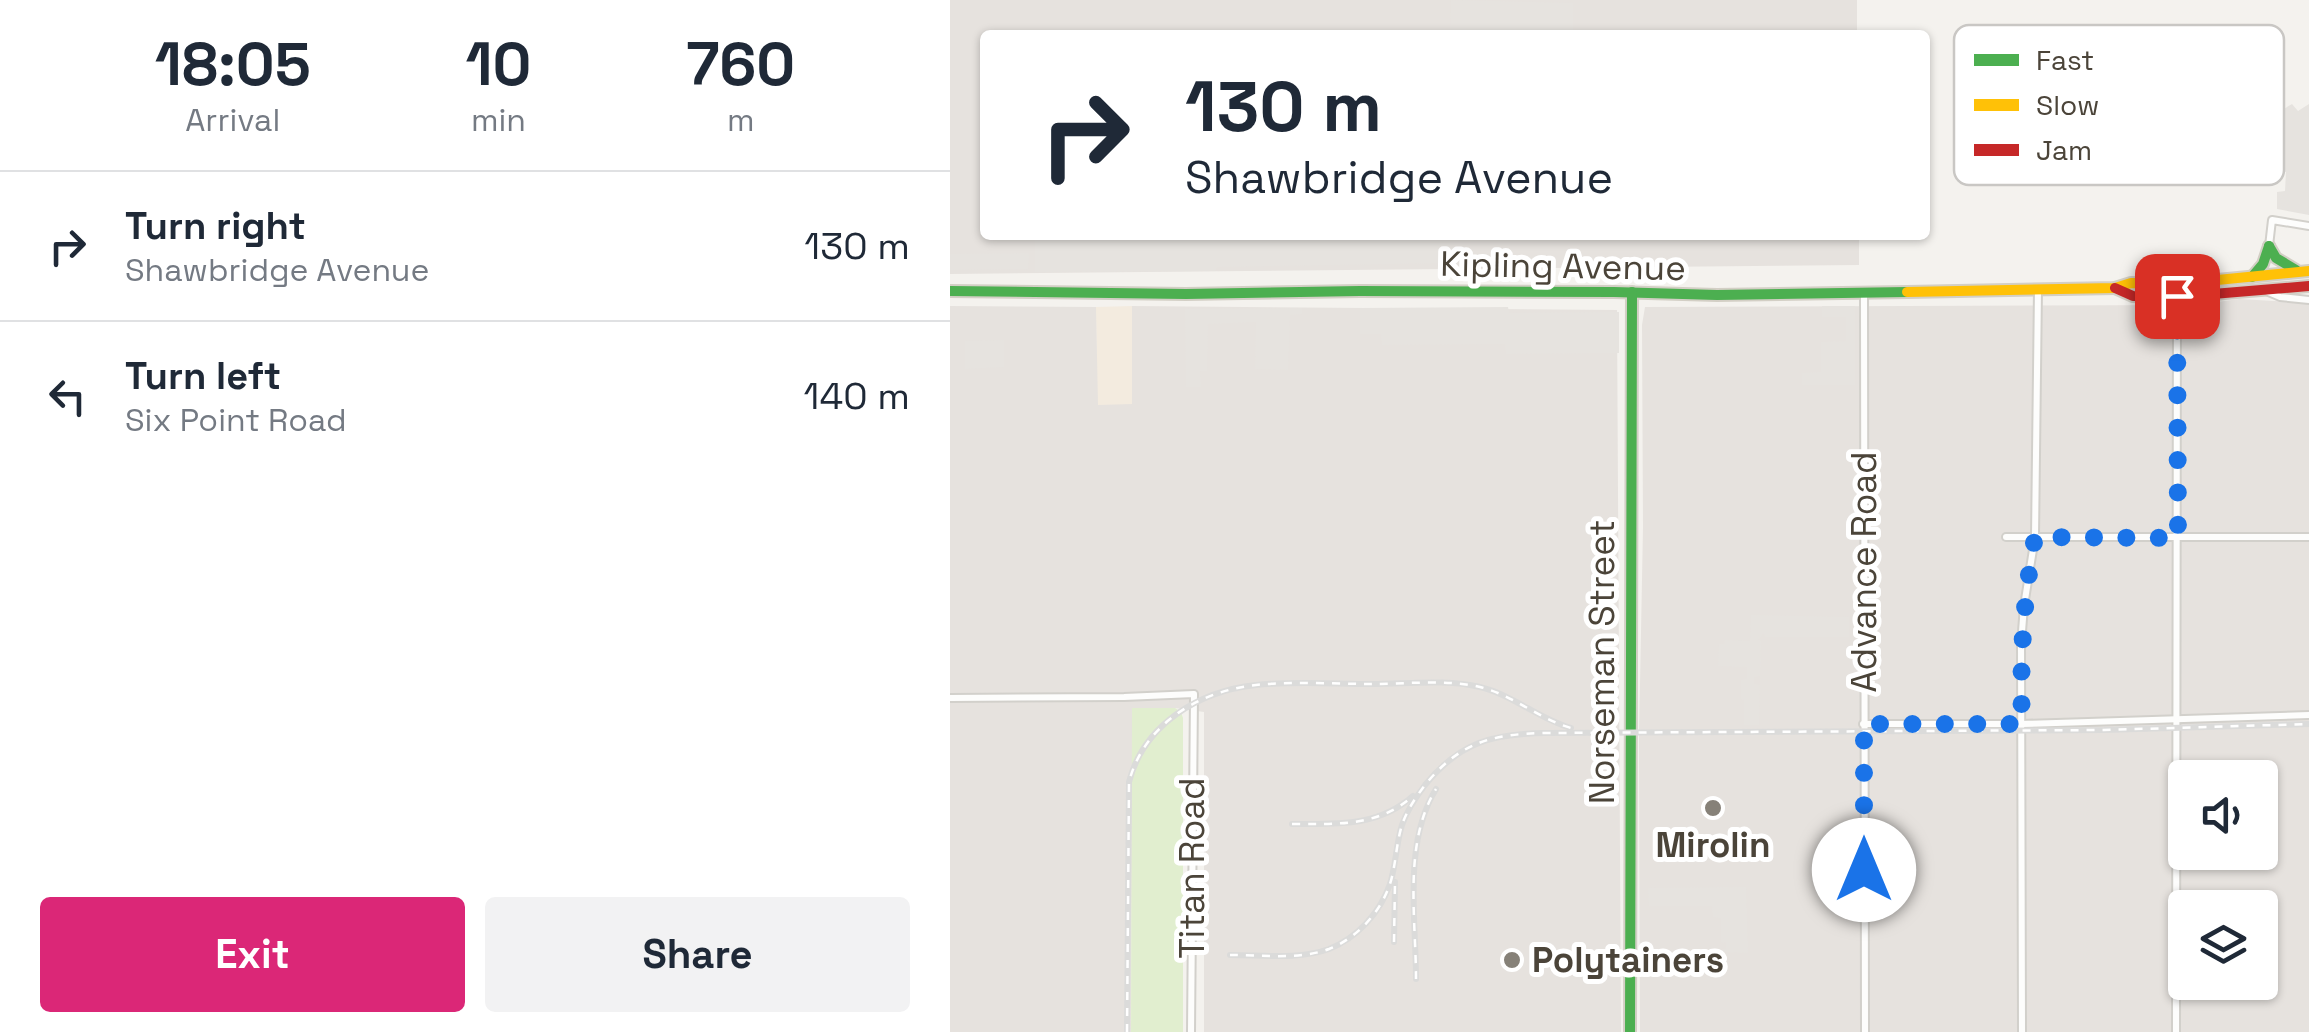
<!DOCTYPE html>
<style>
body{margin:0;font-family:"Space Grotesk",sans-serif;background:#f2f2f3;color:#1f2937;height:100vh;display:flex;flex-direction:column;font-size:38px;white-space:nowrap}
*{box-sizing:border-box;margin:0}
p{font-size:32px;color:#747a83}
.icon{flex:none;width:55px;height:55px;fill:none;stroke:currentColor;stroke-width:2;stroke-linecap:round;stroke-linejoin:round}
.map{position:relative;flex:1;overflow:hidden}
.panel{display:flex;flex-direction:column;background:#fff;width:950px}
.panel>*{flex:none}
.hud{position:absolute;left:30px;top:30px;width:950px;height:210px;border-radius:10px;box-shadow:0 2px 8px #0004;background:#fff;color:#1f2937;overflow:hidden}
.tools{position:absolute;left:1218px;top:760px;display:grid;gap:20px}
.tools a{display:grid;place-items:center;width:110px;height:110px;border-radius:10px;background:#fff;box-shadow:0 2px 8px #0004;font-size:50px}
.pin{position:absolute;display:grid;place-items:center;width:85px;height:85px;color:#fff;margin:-42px;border-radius:20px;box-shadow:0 5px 15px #0006}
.me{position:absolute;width:110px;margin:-55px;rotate:0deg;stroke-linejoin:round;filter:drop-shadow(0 0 8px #0008)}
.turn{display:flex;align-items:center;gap:35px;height:210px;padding:0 40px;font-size:45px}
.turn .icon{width:130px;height:130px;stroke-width:2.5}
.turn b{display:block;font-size:70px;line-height:85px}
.eta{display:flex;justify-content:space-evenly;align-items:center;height:170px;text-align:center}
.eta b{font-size:60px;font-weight:800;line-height:70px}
.cta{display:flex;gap:20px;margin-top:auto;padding:20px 40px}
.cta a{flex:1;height:115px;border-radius:10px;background:#db2777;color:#fff;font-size:40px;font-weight:800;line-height:115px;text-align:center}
.cta a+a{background:#f2f2f3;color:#1f2937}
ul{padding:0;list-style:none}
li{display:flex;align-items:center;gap:30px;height:150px;padding:0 40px;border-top:2px solid #e0e1e3}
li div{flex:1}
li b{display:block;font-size:38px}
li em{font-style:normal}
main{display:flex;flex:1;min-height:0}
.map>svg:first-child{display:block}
.commercial{fill:#f3ebdf}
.industrial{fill:#e6e2de;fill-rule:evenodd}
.green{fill:#e1eecf}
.parking{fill:#e6e3df}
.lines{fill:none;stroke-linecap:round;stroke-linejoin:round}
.street-casing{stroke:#d2d0cb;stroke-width:10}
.fast-casing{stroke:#d3cfc5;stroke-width:14}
.slow-casing{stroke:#d3cfc5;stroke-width:14}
.jam-casing{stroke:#d3cfc5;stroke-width:14}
.street{stroke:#fdfdfc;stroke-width:6}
.fast{stroke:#4caf50;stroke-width:10}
.slow{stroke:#ffc107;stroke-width:10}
.jam{stroke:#c62828;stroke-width:10}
.rail-casing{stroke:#dbdbda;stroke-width:6}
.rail{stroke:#fff;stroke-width:2.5;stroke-dasharray:8;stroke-linecap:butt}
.route{stroke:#1a73e8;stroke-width:18;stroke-dasharray:0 32.4}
.poi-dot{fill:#868178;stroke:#fff;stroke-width:4}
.labels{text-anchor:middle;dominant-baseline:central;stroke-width:10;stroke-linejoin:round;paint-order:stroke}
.street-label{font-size:35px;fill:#4b4439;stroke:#fff}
.poi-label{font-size:35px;font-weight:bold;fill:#4b4439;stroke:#fff}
.key{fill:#fff;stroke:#c9c7c4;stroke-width:2.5}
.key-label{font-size:28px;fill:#4b4439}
</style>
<main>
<section class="panel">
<div class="eta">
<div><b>18:05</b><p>Arrival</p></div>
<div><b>10</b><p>min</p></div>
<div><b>760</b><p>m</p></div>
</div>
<ul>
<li><svg class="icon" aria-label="right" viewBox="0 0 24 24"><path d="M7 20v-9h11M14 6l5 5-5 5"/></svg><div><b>Turn right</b><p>Shawbridge Avenue</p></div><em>130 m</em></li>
<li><svg class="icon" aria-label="left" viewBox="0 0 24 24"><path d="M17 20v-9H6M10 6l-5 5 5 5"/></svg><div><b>Turn left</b><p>Six Point Road</p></div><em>140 m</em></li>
</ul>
<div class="cta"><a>Exit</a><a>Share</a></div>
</section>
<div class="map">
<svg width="1359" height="1032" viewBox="0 0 1359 1032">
<rect width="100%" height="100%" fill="#f4f2ee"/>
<polygon class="commercial" points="182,306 182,405 147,405 146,307"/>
<g class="industrial">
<polygon points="0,0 907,0 907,35 35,35 35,235 909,235 909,265 0,274"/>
<path d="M1289,299L1359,303V1032H690L689,737L693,527L692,325L695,307L1245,305ZM1235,778H1310V852H1235ZM1235,908H1310V982H1235Z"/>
<polygon points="0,306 146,307 148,405 182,404 182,306 667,310 671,1032 254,1032 254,712 225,708 183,708 181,1032 0,1032"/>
</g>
<polygon class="green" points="182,708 225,708 231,712 233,718 233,1032 181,1032"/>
<g class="parking">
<polygon points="501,0 623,3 623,35 500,35"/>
<polygon points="1342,104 1348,111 1359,104 1359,215 1327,209 1327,192 1335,191 1336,172 1326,171 1327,113"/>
<polygon points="85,235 500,235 500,263 267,267 265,271 89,272 85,272"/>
<polygon points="79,253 78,269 0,270 0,254"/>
<polygon points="872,306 905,306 905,385 852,385 852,373 871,372 871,342 896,341 896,317 872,317"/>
<polygon points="558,307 559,313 669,312 669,353 556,354 555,344 432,345 431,334 410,334 410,308"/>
<polygon points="352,308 352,314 340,315 338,370 305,369 306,322 258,324 257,371 250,371 251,387 236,387 235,309"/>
<polygon points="54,340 54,367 15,369 15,341"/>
<polygon points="801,615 899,617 899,637 815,637 814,633 808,640 811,641 810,676 804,677 804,684 810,685 809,725 794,725 794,700 791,699 791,680 797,679 797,667 768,666 769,644 774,644 775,640 800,641"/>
<polygon points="796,887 798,953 772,952 772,949 776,949 776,943 771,942 771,918 763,917 762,906 699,906 698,888"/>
</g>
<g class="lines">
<defs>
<g id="street">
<polyline points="1319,246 1322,220 1359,226"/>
<polyline points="1316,291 1330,297 1359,300"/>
<polyline points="914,292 915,1032"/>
<polyline points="1056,537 1359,537"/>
<polyline points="0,698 174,697 244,694 241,1032"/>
<polyline points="913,724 1072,724 1359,715"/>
<polyline points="1072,1032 1071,644 1074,606 1085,537 1088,289"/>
<polyline points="1226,1032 1227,284"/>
</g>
<g id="fast">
<polyline points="1319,246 1326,258 1346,270"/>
<polyline points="1302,277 1313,264 1319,246"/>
<polyline points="0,291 236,294 410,291 664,292 767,295 957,292"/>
<polyline points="680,1032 682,292"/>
</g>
<polyline id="slow" points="957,292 1165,288 1181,283 1227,284 1359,271"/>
<polyline id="jam" points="1165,288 1183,296 1227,297 1359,286"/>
</defs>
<use href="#street" class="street-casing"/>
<use href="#fast" class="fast-casing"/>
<use href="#slow" class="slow-casing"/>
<use href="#jam" class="jam-casing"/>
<use href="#street" class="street"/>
<use href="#fast" class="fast"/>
<use href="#slow" class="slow"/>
<use href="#jam" class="jam"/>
<defs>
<g id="rail">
<path d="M342,824C387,824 428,827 463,796"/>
<polyline points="444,942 445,882"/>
<path d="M280,955C312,955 349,960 379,949C407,938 430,913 440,884C446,865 446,844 452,825C457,810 466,797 475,785C510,742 542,734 595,733L1154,730L1359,724"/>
<path d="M466,979C466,918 453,843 486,789"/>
<path d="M177,1032L179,782C194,724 249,691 306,685C344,681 384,684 422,684C457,684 496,679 530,687C563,695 589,719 621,728"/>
</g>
</defs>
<use href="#rail" class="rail-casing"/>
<use href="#rail" class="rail"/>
</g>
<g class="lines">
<path class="route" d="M914,870V724H1072C1070,658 1073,602 1085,537L1228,538L1227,296"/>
</g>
<g class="poi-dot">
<circle cx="763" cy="808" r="10"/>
<circle cx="562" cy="960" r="10"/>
</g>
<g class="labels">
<g class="street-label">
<text transform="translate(613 266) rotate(1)">Kipling Avenue</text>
<text transform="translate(914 572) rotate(-90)">Advance Road</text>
<text transform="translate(652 662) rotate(-90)">Norseman Street</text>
<text transform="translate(242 868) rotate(-90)">Titan Road</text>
</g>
<g class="poi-label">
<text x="763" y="845">Mirolin</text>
<text x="582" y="960" text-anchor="start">Polytainers</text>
</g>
</g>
<rect x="1004" y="25" width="330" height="160" rx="15" class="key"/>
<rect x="1024" y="54" width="45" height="12" fill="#4caf50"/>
<rect x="1024" y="99" width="45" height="12" fill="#ffc107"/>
<rect x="1024" y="144" width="45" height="12" fill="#c62828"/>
<g class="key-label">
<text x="1086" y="70">Fast</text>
<text x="1086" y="115">Slow</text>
<text x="1086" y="160">Jam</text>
</g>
</svg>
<div class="tools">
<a><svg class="icon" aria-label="sound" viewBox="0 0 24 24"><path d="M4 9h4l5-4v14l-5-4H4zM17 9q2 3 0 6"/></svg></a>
<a><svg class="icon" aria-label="layers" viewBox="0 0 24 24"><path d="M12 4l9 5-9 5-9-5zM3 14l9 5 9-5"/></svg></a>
</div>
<div class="pin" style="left:1227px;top:296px;background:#d93025"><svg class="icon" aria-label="arrive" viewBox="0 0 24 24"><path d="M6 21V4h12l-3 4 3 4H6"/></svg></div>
<svg class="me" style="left:914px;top:870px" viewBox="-20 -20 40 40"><circle r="19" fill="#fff"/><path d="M0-13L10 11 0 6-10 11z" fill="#1a73e8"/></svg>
<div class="hud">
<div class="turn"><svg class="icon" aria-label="right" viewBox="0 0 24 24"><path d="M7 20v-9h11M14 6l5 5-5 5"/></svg><div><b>130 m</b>Shawbridge Avenue</div></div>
</div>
</div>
</main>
